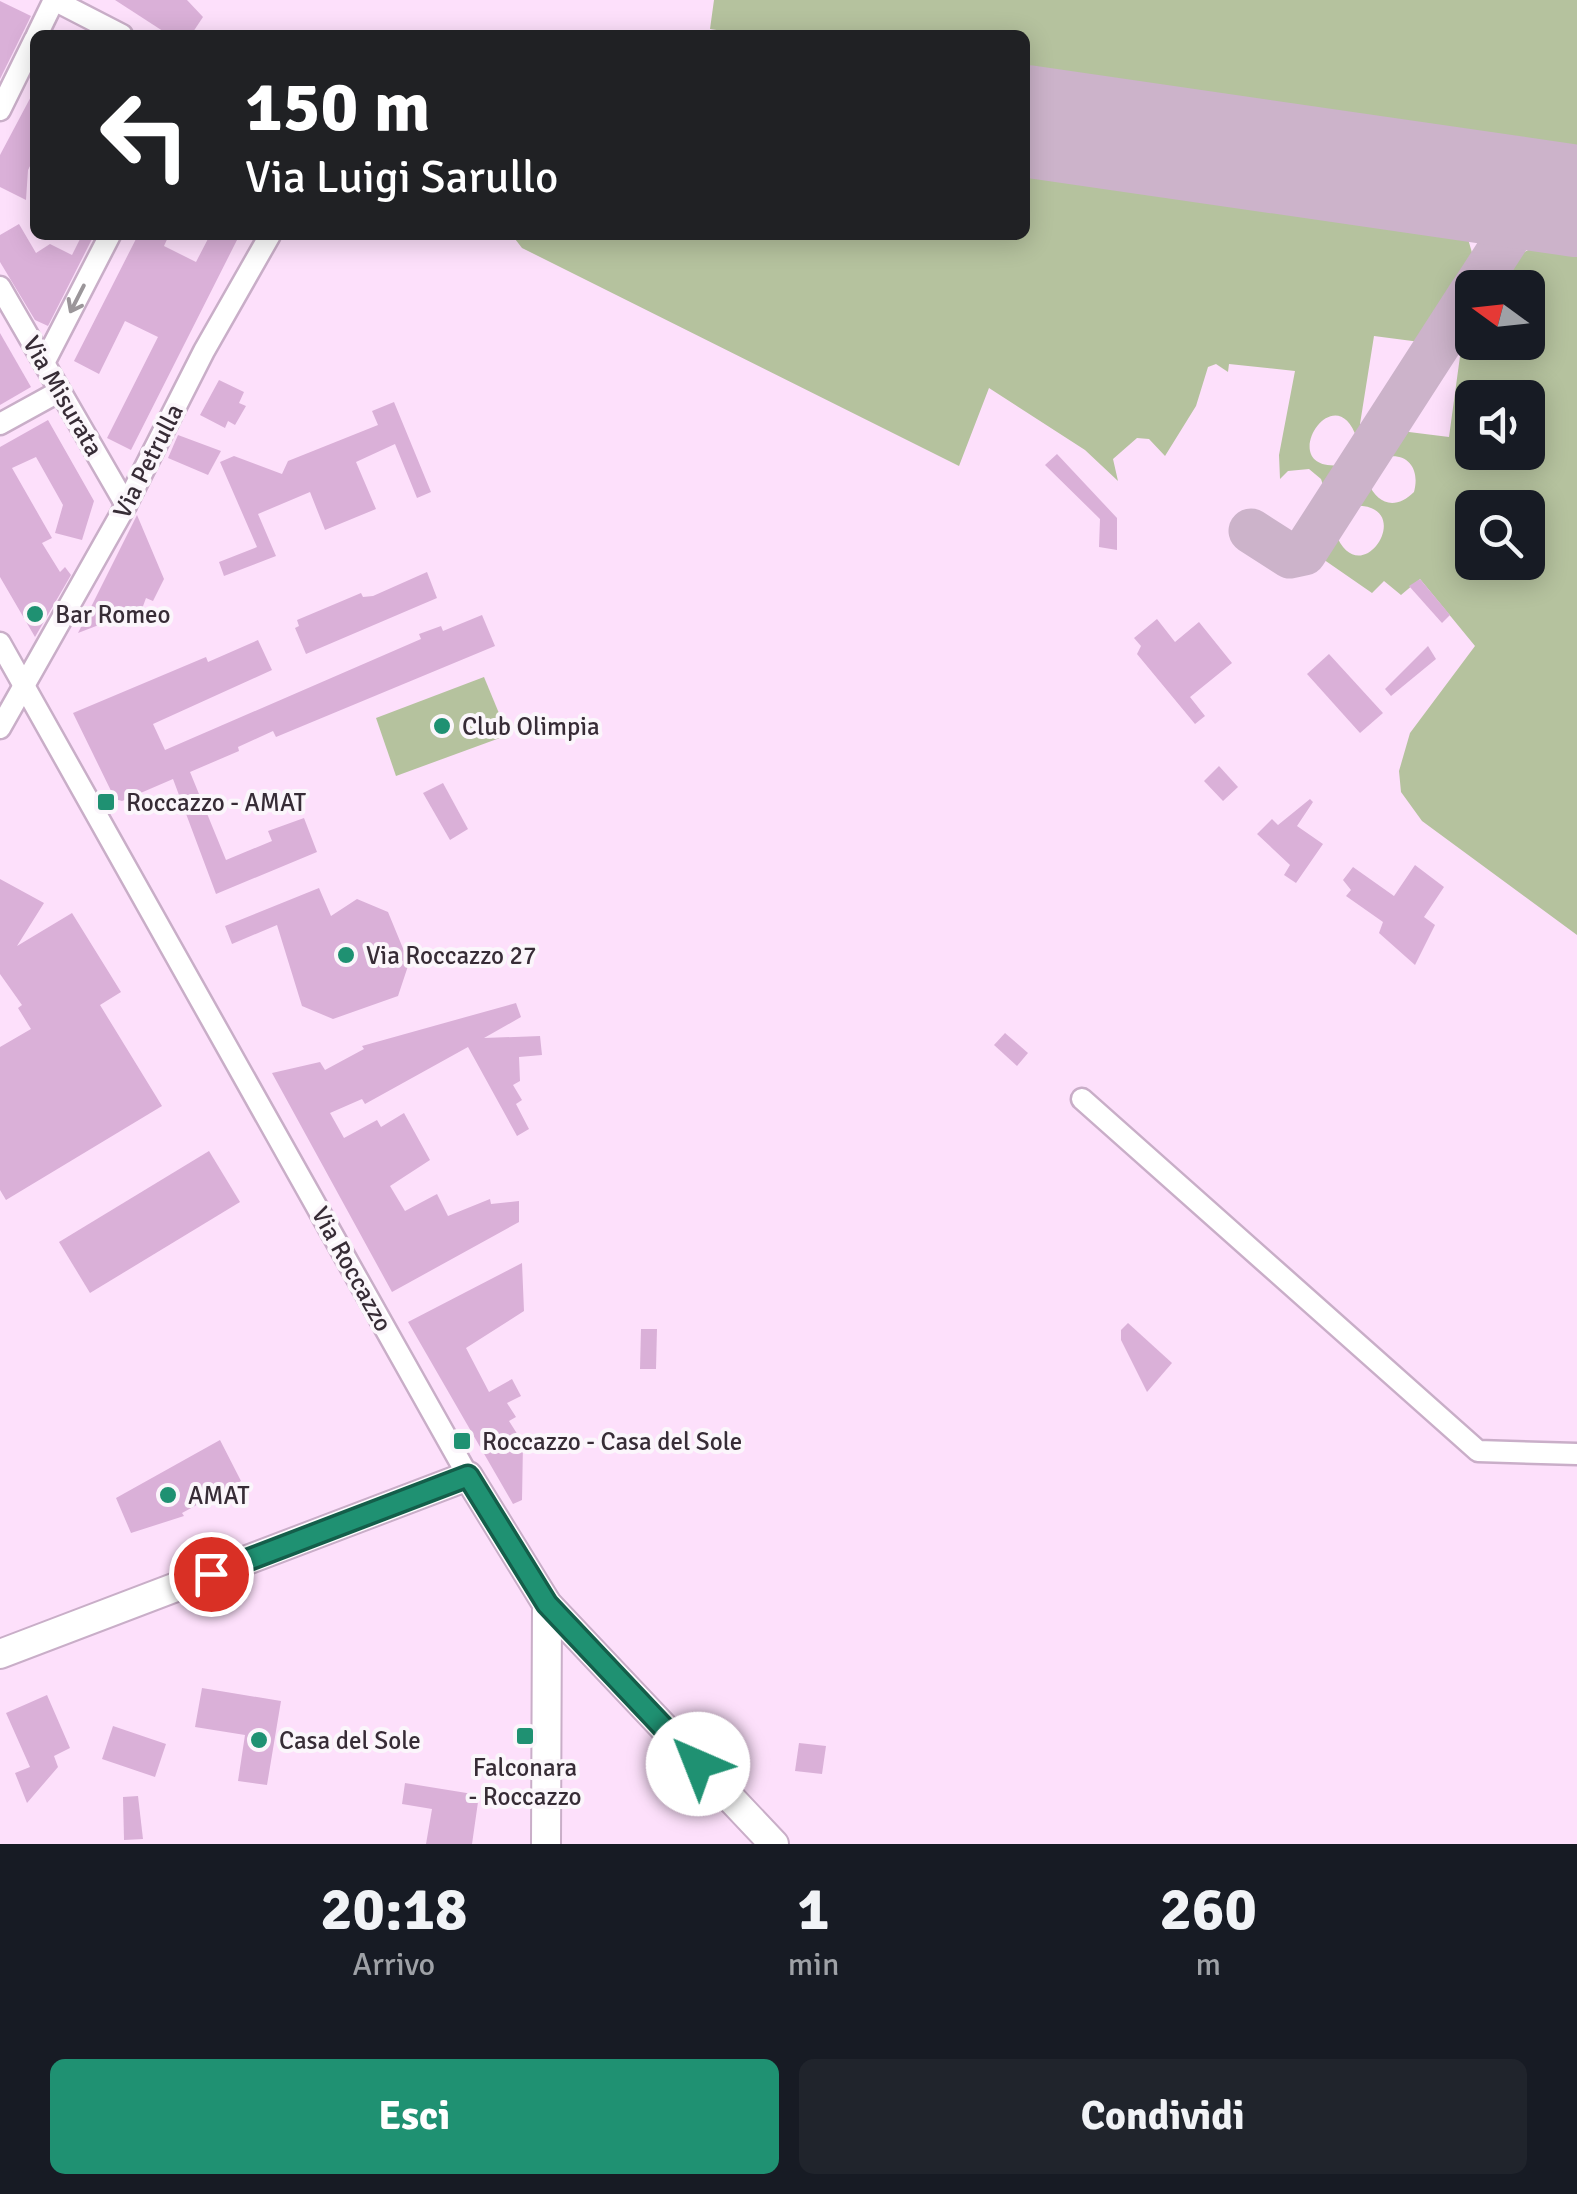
<!DOCTYPE html>
<html lang="it">
<style>
body{margin:0;font-family:Signika,sans-serif;background:#20242c;color:#f1f3f6;height:100vh;display:flex;flex-direction:column;font-size:38px;white-space:nowrap}
*{box-sizing:border-box;margin:0}
p{font-size:32px;color:#9ea1a6}
.icon{flex:none;width:55px;height:55px;fill:none;stroke:currentColor;stroke-width:2;stroke-linecap:round;stroke-linejoin:round}
.map{position:relative;height:1844px;overflow:hidden}
.sheet{display:flex;flex-direction:column;background:#171b24;flex:1}
.sheet>*{flex:none}
.banner{position:absolute;left:30px;top:30px;width:1000px;height:210px;border-radius:15px;box-shadow:0 5px 25px #0003;background:#202124;color:#fff;overflow:hidden}
.needle{width:65px;rotate:285deg}
.tools{position:absolute;left:1455px;top:270px;display:grid;gap:20px}
.tools a{display:grid;place-items:center;width:90px;height:90px;border-radius:15px;background:#171b24;box-shadow:0 5px 25px #0003;font-size:50px}
.pin{position:absolute;display:grid;place-items:center;width:85px;height:85px;color:#fff;margin:-42px;border:5px solid #fff;border-radius:50%;box-shadow:0 2px 10px #0007}
.me{position:absolute;width:110px;margin:-55px;rotate:316deg;stroke-linejoin:round;filter:drop-shadow(0 0 8px #0008)}
.turn{display:flex;align-items:center;gap:35px;height:210px;padding:0 50px;font-size:45px}
.turn .icon{width:130px;height:130px;stroke-width:2.5}
.turn b{display:block;font-size:70px;line-height:85px}
.eta{display:flex;justify-content:space-evenly;align-items:center;height:170px;text-align:center}
.eta b{font-size:60px;font-weight:700;line-height:70px}
.button{display:flex;gap:20px;margin-top:auto;padding:20px 50px}
.button a{flex:1;height:115px;border-radius:15px;background:#1f9172;color:#fff;font-size:40px;font-weight:700;line-height:115px;text-align:center}
.button a+a{background:#20242c;color:#f1f3f6}
.map>svg:first-child{display:block}
.green{fill:#b5c29e;fill-rule:evenodd}
.lines{fill:none;stroke-linecap:round;stroke-linejoin:round}
.taxiway{stroke:#ccb3ca;stroke-width:45}
.runway{stroke:#ccb3ca;stroke-width:112}
.building{fill:#dab0d8}
.street-casing{stroke:#c9aec8;stroke-width:25}
.secondary-casing{stroke:#c9aec8;stroke-width:32}
.street{stroke:#fff;stroke-width:20}
.secondary{stroke:#fff;stroke-width:28}
.oneway{stroke:#9b969a}
.route-casing{stroke:#145e4a;stroke-width:25}
.route{stroke:#1f9172;stroke-width:18}
.poi-dot{fill:#1f9172;stroke:#fbf6fb;stroke-width:4}
.labels{text-anchor:middle;dominant-baseline:central;stroke-width:8;stroke-linejoin:round;paint-order:stroke}
.street-label{font-size:25px;fill:#372c36;stroke:#fbf6fb}
.poi-label{font-size:25px;fill:#372c36;stroke:#fbf6fb;text-anchor:start}
</style>
<div class="map">
<svg width="1577" height="1844" viewBox="0 0 1577 1844">
<rect width="100%" height="100%" fill="#fde0fb"/>
<g class="green">
<polygon points="714,0 1577,0 1577,152 1025,74 1025,35 749,35 710,29"/>
<path d="M1025,171L1454,232L1468,239L1473,256L1420,342L1374,336L1360,424L1365,426L1357,439C1335,371 1272,473 1341,465L1325,491L1321,479L1309,469L1288,471L1280,479L1279,455L1295,371L1229,364L1228,372L1216,364L1208,367L1196,406L1165,456L1149,439L1137,438L1113,459L1118,481L1085,450L989,388L959,466L522,248L512,235H1025Z"/>
<path d="M1551,245L1577,249V935L1422,821L1401,792L1399,771L1410,733L1475,646L1420,579L1401,595L1384,581L1372,593L1320,557L1335,532C1360,599 1421,501 1352,506L1368,482C1377,505 1396,510 1414,492C1420,470 1409,452 1385,457L1401,431L1449,437L1461,349L1453,348L1472,317V342H1528V288L1491,287C1508,262 1519,248 1551,245ZM1472,398H1528V452H1472ZM1472,508H1528V562H1472Z"/>
<polygon points="484,677 508,735 396,776 376,718"/>
</g>
<g class="lines">
<g class="taxiway">
<polyline points="1475,288 1535,195"/>
<polyline points="1251,531 1290,556 1304,553 1472,292"/>
</g>
<polyline class="runway" points="1025,121 1577,201"/>
</g>
<g class="building">
<polygon points="115,0 187,0 203,17 191,35 169,35"/>
<polygon points="0,1 31,16 0,79"/>
<polygon points="35,89 35,156 28,170 26,200 0,187 0,155"/>
<polygon points="19,224 36,253 50,244 72,255 82,235 92,239 48,326 35,320 0,262 0,235"/>
<polygon points="138,235 169,235 164,246 196,262 210,235 227,235 237,240 131,450 107,438 158,337 125,321 99,374 74,361"/>
<polygon points="0,333 31,387 0,405"/>
<polygon points="219,380 244,392 239,403 246,406 235,425 228,421 225,428 200,415"/>
<polygon points="394,402 431,492 417,498 395,444 356,462 376,509 325,530 310,492 258,514 276,556 224,576 219,562 257,547 220,462 234,456 282,474 288,461 378,425 372,411"/>
<polygon points="48,420 94,501 82,540 55,533 63,505 36,457 12,468 52,538 42,543 60,572 65,567 71,575 35,637 0,577 0,447"/>
<polygon points="178,435 221,451 208,475 168,458"/>
<polygon points="1057,454 1117,518 1117,550 1099,547 1100,519 1045,465"/>
<polygon points="137,515 164,579 153,601 146,598 142,609 130,613 122,608 116,618 109,614 104,623 78,633"/>
<polygon points="427,572 437,598 306,654 295,628 299,626 297,620 361,593 363,597 373,596"/>
<polygon points="1420,579 1450,615 1442,623 1409,586"/>
<polygon points="482,615 495,646 276,737 273,731 238,747 239,751 190,772 226,860 272,841 268,831 304,818 317,852 216,894 173,779 122,801 115,799 73,713 206,657 208,662 258,640 272,670 153,724 165,750 421,639 419,634 441,626 443,631"/>
<polygon points="1157,619 1175,642 1199,622 1232,663 1190,697 1205,716 1195,724 1137,654 1141,646 1134,638"/>
<polygon points="1428,646 1436,659 1391,696 1385,689"/>
<polygon points="1329,654 1383,713 1360,733 1307,674"/>
<polygon points="1219,766 1238,787 1223,801 1204,781"/>
<polygon points="443,783 468,829 450,840 423,793"/>
<polygon points="1310,799 1313,802 1297,826 1323,844 1296,883 1284,875 1290,865 1257,834 1272,819 1278,825"/>
<polygon points="1415,865 1444,887 1424,917 1435,925 1415,965 1379,933 1383,922 1346,896 1351,890 1343,880 1353,867 1394,896"/>
<polygon points="0,879 44,903 17,946 72,913 121,992 100,1005 162,1106 6,1200 0,1190 0,1047 31,1029 18,1008 22,1005 0,974"/>
<polygon points="319,888 331,916 357,899 388,912 409,963 398,996 333,1019 302,1006 277,925 232,944 225,926"/>
<polygon points="516,1003 521,1017 484,1038 540,1036 542,1055 519,1057 520,1081 513,1085 522,1100 516,1104 529,1129 517,1136 468,1047 365,1104 362,1099 330,1113 344,1138 377,1120 381,1127 404,1113 430,1160 390,1186 405,1211 437,1194 448,1216 490,1199 491,1204 519,1201 519,1222 392,1292 272,1073 320,1062 325,1070 364,1049 362,1046"/>
<polygon points="1005,1033 1028,1053 1017,1066 994,1045"/>
<polygon points="209,1151 240,1202 90,1293 59,1242"/>
<polygon points="522,1263 524,1311 466,1348 489,1392 512,1379 521,1396 507,1403 516,1417 509,1421 523,1443 522,1500 513,1504 408,1322"/>
<polygon points="1128,1323 1172,1363 1147,1392 1121,1340 1121,1330"/>
<polygon points="641,1329 657,1329 656,1369 640,1369"/>
<polygon points="220,1440 241,1481 182,1513 184,1516 131,1533 116,1498"/>
<polygon points="202,1688 281,1701 267,1785 238,1781 245,1735 195,1727"/>
<polygon points="47,1695 70,1748 54,1756 58,1767 27,1803 15,1773 30,1767 6,1713"/>
<polygon points="113,1726 166,1744 155,1777 102,1759"/>
<polygon points="799,1743 826,1746 822,1774 795,1771"/>
<polygon points="405,1783 479,1795 472,1844 426,1844 432,1809 402,1804"/>
<polygon points="138,1796 143,1839 124,1840 123,1797"/>
</g>
<g class="lines">
<defs>
<g id="street">
<polyline points="54,0 122,35"/>
<polyline points="37,35 54,0"/>
<polyline points="0,110 35,39"/>
<polyline points="0,287 126,505"/>
<polyline points="44,363 110,235"/>
<polyline points="0,424 60,391"/>
<polyline points="0,643 468,1476"/>
<polyline points="0,728 126,505 204,351 270,235"/>
<polyline points="1082,1099 1478,1451 1577,1454"/>
</g>
<g id="secondary">
<polyline points="0,1654 468,1476 547,1604 774,1844"/>
<polyline points="546,1844 547,1604"/>
</g>
</defs>
<use href="#street" class="street-casing"/>
<use href="#secondary" class="secondary-casing"/>
<use href="#street" class="street"/>
<use href="#secondary" class="secondary"/>
</g>
<defs><path id="oneway-shaft" d="M-6 0H5M1.5-3L5.5 0L1.5 3" fill="none" stroke-width="1.6" stroke-linecap="round" stroke-linejoin="round" transform="scale(2.5)"/></defs>
<use class="oneway" href="#oneway-shaft" transform="translate(77 299) rotate(117)"/>
<g class="lines">
<defs>
<polyline id="route" points="211,1574 468,1476 547,1604 698,1764"/>
</defs>
<use href="#route" class="route-casing"/>
<use href="#route" class="route"/>
</g>
<g class="poi-dot">
<circle cx="35" cy="614" r="10"/>
<circle cx="442" cy="726" r="10"/>
<rect x="96" y="792" width="20" height="20" rx="5"/>
<circle cx="346" cy="955" r="10"/>
<rect x="452" y="1431" width="20" height="20" rx="5"/>
<circle cx="168" cy="1495" r="10"/>
<rect x="515" y="1726" width="20" height="20" rx="5"/>
<circle cx="259" cy="1740" r="10"/>
</g>
<g class="labels">
<g class="street-label">
<text transform="translate(63 396) rotate(60)">Via Misurata</text>
<text transform="translate(148 461) rotate(-63)">Via Petrulla</text>
<text transform="translate(352 1269) rotate(61)">Via Roccazzo</text>
</g>
<g class="poi-label">
<text x="55" y="614">Bar Romeo</text>
<text x="462" y="726">Club Olimpia</text>
<text x="126" y="802">Roccazzo - AMAT</text>
<text x="366" y="955">Via Roccazzo 27</text>
<text x="482" y="1441">Roccazzo - Casa del Sole</text>
<text x="188" y="1495">AMAT</text>
<text x="279" y="1740">Casa del Sole</text>
<text x="525" y="1767" text-anchor="middle">Falconara<tspan x="525" dy="29">- Roccazzo</tspan></text>
</g>
</g>
</svg>
<div class="tools">
<a><svg class="needle" viewBox="-14 -14 28 28"><path d="M0-13l5 13h-10z" fill="#e53935"/><path d="M0 13l5-13h-10z" fill="#9ea1a6"/></svg></a>
<a><svg class="icon" aria-label="sound" viewBox="0 0 24 24"><path d="M4 9h4l5-4v14l-5-4H4zM17 9q2 3 0 6"/></svg></a>
<a><svg class="icon" aria-label="search" viewBox="0 0 24 24"><circle cx="10" cy="10" r="6"/><path d="M15 15l6 6"/></svg></a>
</div>
<div class="pin" style="left:211px;top:1574px;background:#d93025"><svg class="icon" aria-label="arrive" viewBox="0 0 24 24"><path d="M6 21V4h12l-3 4 3 4H6"/></svg></div>
<svg class="me" style="left:698px;top:1764px" viewBox="-20 -20 40 40"><circle r="19" fill="#fff"/><path d="M0-13L10 11 0 6-10 11z" fill="#1f9172"/></svg>
<div class="banner">
<div class="turn"><svg class="icon" aria-label="left" viewBox="0 0 24 24"><path d="M17 20v-9H6M10 6l-5 5 5 5"/></svg><div><b>150 m</b>Via Luigi Sarullo</div></div>
</div>
</div>
<section class="sheet">
<div class="eta">
<div><b>20:18</b><p>Arrivo</p></div>
<div><b>1</b><p>min</p></div>
<div><b>260</b><p>m</p></div>
</div>
<div class="button"><a>Esci</a><a>Condividi</a></div>
</section>
